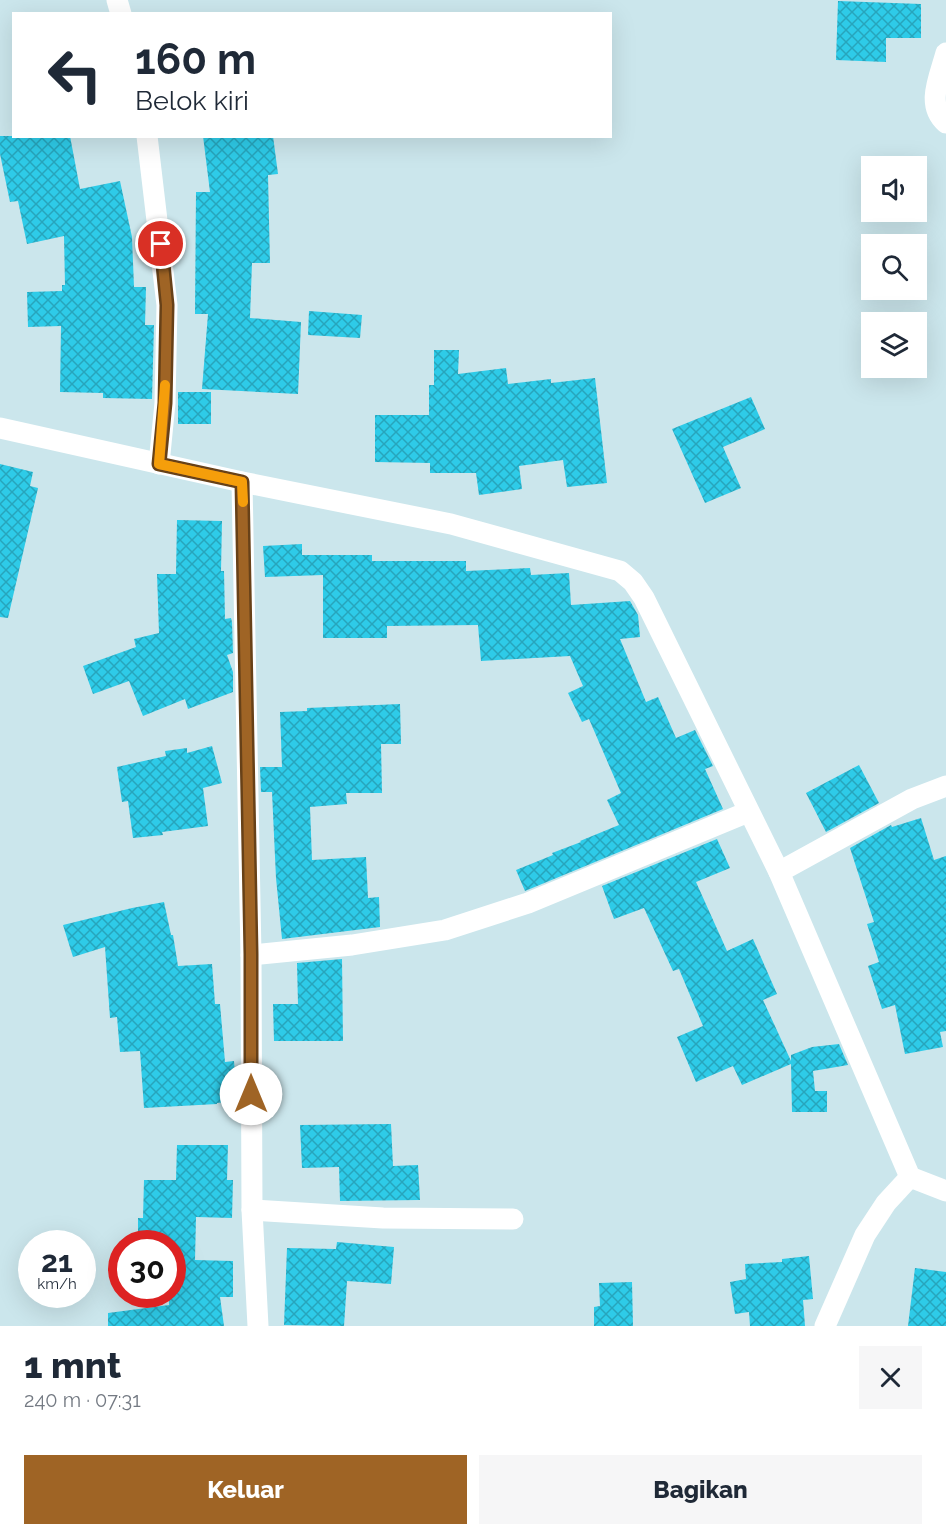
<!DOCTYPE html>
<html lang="id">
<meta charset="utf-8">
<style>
body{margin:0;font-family:Raleway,sans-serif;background:#f6f6f7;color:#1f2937;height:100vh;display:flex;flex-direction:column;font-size:22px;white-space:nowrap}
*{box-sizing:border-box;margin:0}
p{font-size:20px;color:#747a83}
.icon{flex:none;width:33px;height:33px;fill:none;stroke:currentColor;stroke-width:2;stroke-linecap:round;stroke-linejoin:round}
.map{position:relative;height:1326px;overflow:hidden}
.sheet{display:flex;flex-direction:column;background:#fff;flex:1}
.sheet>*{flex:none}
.guide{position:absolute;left:12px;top:12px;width:600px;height:126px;border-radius:0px;box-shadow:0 6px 24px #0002;background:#fff;color:#1f2937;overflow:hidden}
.fabs{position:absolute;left:861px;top:156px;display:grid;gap:12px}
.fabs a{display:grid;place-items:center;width:66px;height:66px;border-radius:0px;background:#fff;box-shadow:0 6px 24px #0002;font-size:30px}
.speed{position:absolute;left:18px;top:1230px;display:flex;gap:12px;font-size:30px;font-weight:700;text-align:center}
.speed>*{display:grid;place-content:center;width:78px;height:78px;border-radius:50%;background:#fff;box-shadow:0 6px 24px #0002;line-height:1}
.speed small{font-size:15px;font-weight:400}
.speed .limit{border:9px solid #d22;background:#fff;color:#111}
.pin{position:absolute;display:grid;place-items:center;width:51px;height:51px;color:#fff;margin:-26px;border:3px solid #fff;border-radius:50%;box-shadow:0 2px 6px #0007}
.me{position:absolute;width:66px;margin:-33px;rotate:0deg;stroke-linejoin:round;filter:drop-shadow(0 0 4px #0008)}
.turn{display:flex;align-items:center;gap:21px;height:126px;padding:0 24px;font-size:27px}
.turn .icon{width:78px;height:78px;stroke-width:2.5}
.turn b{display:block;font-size:42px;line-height:51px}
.round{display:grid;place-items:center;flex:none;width:63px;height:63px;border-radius:0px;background:#f6f6f7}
.overview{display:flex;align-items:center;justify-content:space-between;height:102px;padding:0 24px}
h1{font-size:36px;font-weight:800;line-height:45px}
.button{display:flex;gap:12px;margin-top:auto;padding:12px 24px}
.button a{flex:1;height:69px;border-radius:0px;background:#9f6425;color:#fff;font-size:24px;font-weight:800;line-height:69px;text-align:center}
.button a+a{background:#f6f6f7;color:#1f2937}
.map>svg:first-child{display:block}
.building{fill:url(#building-cross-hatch)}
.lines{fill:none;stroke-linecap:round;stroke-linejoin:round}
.minor{stroke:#fff;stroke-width:21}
.route-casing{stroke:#674118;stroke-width:15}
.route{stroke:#9f6425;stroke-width:10}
.slow{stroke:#f59e0b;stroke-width:10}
</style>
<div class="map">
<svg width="946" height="1326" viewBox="0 0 946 1326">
<defs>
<pattern id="building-cross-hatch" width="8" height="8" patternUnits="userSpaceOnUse" patternTransform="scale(1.5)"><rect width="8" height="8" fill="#2ecbe8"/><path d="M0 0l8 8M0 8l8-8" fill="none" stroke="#27a5bc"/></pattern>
</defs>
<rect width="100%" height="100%" fill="#cbe6ec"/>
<g class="building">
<polygon points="838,1 921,4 921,38 886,38 886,62 836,60"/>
<polygon points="0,136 70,136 80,189 120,181 132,237 134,287 146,287 145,325 154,325 152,399 103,398 103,393 60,392 61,326 28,327 27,292 62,291 62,285 65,285 64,236 27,244 18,201 10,202 0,154"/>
<polygon points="203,136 273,136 278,174 268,175 270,263 252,263 250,318 301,322 298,394 202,389 208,314 195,314 196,192 210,192"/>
<polygon points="309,311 362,315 360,338 308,335"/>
<polygon points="434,350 459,350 458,374 506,368 508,384 551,379 551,383 595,378 607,483 567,487 563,460 519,466 522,489 479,495 476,473 430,473 430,463 375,462 375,415 429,415 429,385 434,385"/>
<rect x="178" y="392" width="33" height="32"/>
<polygon points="751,397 765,429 723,447 741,488 705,503 672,429"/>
<polygon points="0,464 33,472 30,486 38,488 8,618 0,617"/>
<polygon points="177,520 222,521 221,571 224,571 225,619 231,618 232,622 233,653 227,655 233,672 233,692 188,709 185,699 143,716 129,681 93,694 83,666 136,647 134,639 159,633 157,574 176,574"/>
<polygon points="302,544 302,555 372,555 372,561 466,561 466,571 530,568 531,575 569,573 571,605 630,601 638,615 640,637 620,639 646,702 658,697 676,738 695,730 713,766 705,769 723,809 525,891 516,870 553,855 552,853 581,842 580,841 619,825 607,800 621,793 589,719 582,722 568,693 583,686 570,656 481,661 478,625 387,626 387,638 323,638 323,575 265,577 263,546"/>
<polygon points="400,704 401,744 381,744 382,793 346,793 347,804 310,807 312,860 366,857 368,898 379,897 380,927 282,939 276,878 272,792 261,792 260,767 282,767 280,712 307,711 307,708"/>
<polygon points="212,746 222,783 203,788 208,826 162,832 163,835 133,838 128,801 122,802 117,767 166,756 165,751 187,748 187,753"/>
<polygon points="859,765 879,803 826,832 806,793"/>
<polygon points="921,818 934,860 946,856 946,1031 940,1032 943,1047 905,1054 895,1005 882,1009 868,966 879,962 867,924 874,922 850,848 891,825 892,827"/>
<polygon points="717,839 730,868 696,882 727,951 753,939 777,994 763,1000 791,1061 791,1055 812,1047 839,1044 848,1065 813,1071 815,1091 827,1091 827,1112 792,1112 791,1064 742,1085 733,1066 696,1082 677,1037 703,1026 679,969 673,971 644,908 614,919 602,886"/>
<polygon points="164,902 171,935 173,935 178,966 212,964 215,1004 220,1004 225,1062 234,1061 237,1101 217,1103 217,1104 144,1108 140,1051 120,1052 117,1017 110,1018 105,947 73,957 63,925 132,908"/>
<polygon points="342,959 343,1041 274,1041 273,1004 298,1004 297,963"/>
<polygon points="391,1124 393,1166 418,1165 420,1200 340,1201 339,1167 302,1168 300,1125"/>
<polygon points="177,1145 228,1145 227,1180 233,1180 232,1218 196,1217 195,1260 233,1261 233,1297 220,1297 224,1326 108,1326 108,1313 169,1305 169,1294 172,1294 172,1244 138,1244 138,1218 143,1218 144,1180 176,1180"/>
<polygon points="337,1242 394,1247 391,1284 347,1281 344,1326 284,1325 287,1248 336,1249"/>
<polygon points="809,1256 813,1299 803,1300 805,1326 750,1326 749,1312 735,1314 730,1282 746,1279 745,1264 782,1262 782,1259"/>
<polygon points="915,1268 946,1272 946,1326 908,1326"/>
<polygon points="632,1282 633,1326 594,1326 594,1307 600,1306 599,1283"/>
</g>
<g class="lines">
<g class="minor">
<polyline points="117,0 121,14"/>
<path d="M946,53C940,76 925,105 946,123"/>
<polyline points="147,136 167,305 165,403 159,464"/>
<polyline points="0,428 242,482 451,524 620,571 633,582 644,598 779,872 910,1177 946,1191"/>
<polyline points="242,482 251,955 252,1210 258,1326"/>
<polyline points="779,872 912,799 946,786"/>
<polyline points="251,955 352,945 445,930 528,903 748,812"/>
<polyline points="252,1210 383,1218 513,1219"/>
<polyline points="825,1326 865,1235 886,1203 910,1177"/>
</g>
</g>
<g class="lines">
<defs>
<polyline id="route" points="161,244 167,305 165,403 159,464 242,482 251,954 251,1094"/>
</defs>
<use href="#route" class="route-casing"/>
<use href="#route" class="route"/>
<polyline class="slow" points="165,385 159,464 242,482 243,502"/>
</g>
</svg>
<div class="fabs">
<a><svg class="icon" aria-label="sound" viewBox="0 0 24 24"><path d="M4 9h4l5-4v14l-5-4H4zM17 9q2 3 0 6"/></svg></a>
<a><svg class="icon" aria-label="search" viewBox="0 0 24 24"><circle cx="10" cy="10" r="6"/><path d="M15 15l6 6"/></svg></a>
<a><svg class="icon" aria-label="layers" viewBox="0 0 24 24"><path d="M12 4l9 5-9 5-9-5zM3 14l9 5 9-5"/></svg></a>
</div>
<div class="speed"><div>21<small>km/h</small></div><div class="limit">30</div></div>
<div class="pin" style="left:161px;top:244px;background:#d93025"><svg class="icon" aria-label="arrive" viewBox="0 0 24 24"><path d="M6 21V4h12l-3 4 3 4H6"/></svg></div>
<svg class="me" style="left:251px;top:1094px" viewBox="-20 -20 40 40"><circle r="19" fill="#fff"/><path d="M0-13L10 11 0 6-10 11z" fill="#9f6425"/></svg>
<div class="guide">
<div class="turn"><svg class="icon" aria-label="left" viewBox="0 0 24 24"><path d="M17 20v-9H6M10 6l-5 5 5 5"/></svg><div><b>160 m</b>Belok kiri</div></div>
</div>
</div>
<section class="sheet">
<div class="overview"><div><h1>1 mnt</h1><p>240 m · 07:31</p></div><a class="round"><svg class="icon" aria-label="close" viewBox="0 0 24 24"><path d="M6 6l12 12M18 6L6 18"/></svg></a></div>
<div class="button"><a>Keluar</a><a>Bagikan</a></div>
</section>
